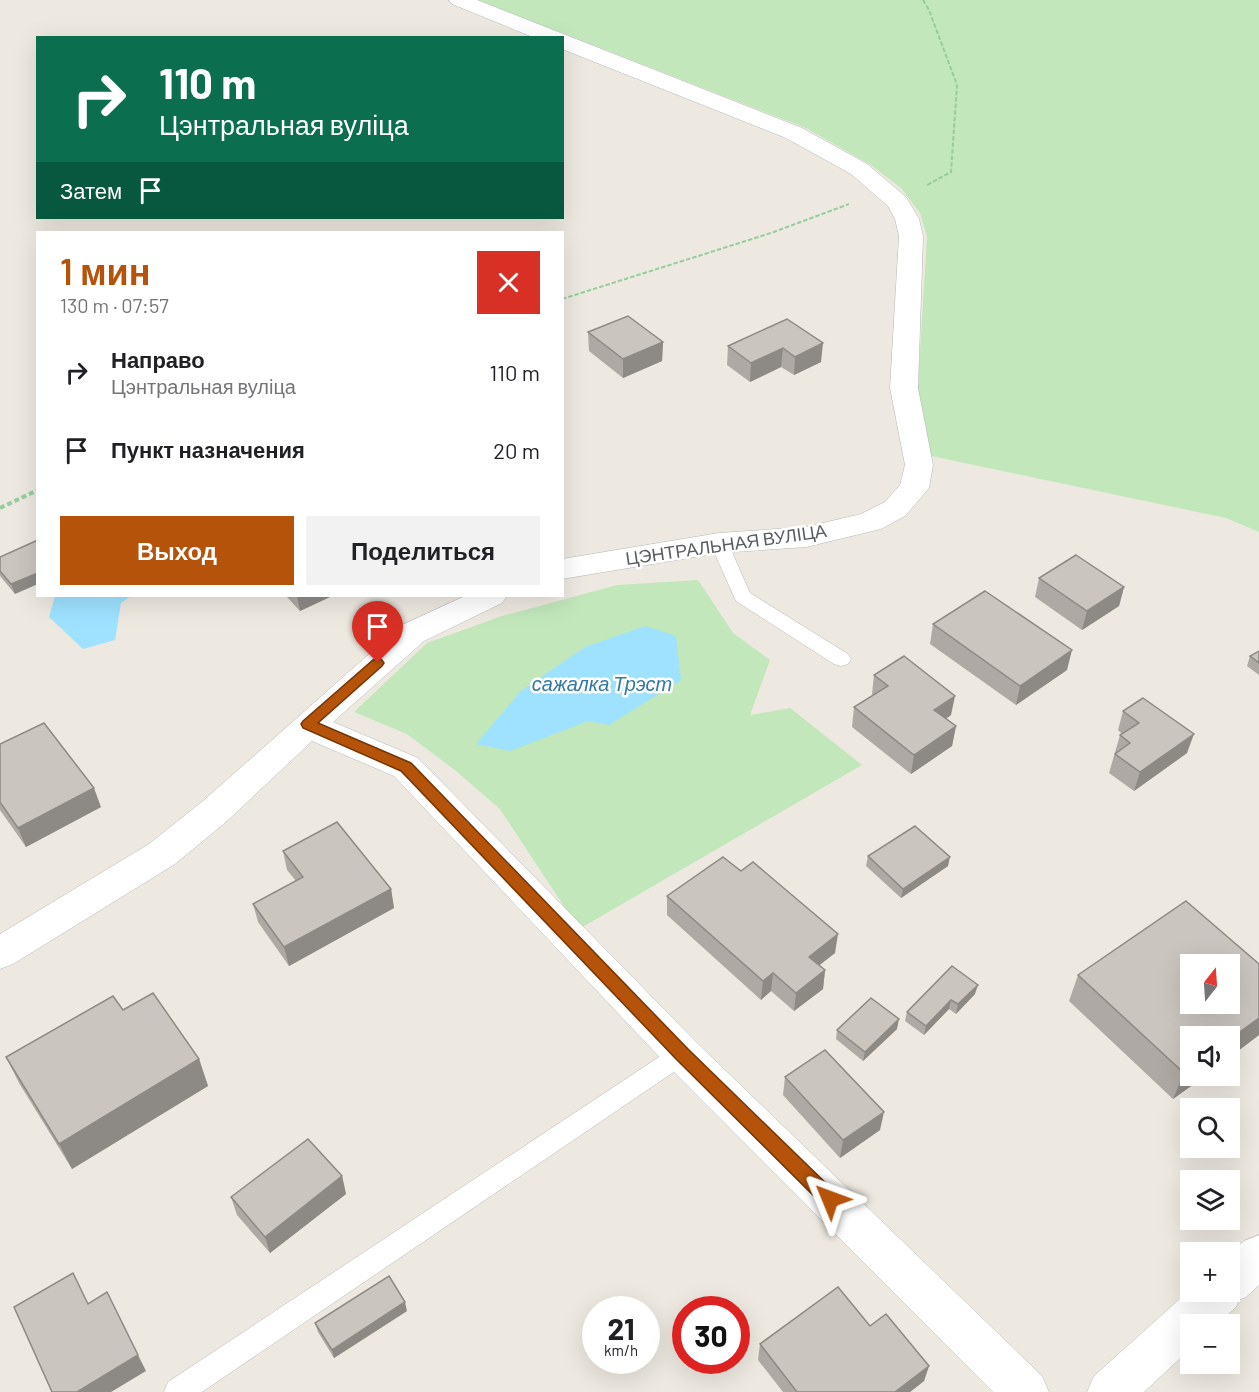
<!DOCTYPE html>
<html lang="ru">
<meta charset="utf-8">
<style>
body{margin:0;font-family:Barlow,sans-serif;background:#f2f2f2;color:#202124;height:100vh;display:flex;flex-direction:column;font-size:22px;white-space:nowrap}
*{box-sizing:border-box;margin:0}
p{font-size:20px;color:#757577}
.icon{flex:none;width:33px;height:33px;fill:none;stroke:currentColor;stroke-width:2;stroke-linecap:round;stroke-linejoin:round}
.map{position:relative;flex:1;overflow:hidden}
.panel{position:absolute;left:36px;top:231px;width:528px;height:366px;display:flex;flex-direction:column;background:#fff;border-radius:0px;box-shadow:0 6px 24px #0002}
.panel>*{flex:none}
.top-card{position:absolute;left:36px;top:36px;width:528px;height:183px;border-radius:0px;box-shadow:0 6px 24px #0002;background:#0b6e4f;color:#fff;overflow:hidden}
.needle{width:39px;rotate:17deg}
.buttons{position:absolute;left:1180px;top:954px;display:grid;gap:12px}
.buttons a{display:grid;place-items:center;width:60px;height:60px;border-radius:0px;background:#fff;box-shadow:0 6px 24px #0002;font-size:30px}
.speed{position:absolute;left:582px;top:1296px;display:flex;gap:12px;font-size:30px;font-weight:700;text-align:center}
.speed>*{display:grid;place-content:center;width:78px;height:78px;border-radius:50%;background:#fff;box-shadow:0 6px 24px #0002;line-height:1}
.speed small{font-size:15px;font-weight:400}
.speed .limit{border:9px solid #d22;background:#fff;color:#111}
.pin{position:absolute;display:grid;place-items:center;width:51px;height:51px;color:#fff;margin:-62px -26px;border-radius:50% 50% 50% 0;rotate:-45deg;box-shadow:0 0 6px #0007}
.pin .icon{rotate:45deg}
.me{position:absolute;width:66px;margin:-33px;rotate:314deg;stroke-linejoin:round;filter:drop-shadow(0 0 4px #0008)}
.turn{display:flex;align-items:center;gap:21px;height:126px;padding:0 24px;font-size:27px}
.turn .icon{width:78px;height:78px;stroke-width:2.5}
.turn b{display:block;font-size:42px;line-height:51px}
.then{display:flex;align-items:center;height:57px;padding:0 24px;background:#0003;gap:12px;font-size:22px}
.round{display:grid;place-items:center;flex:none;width:63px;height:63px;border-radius:0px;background:#f2f2f2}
.head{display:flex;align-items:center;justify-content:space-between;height:102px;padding:0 24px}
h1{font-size:36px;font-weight:600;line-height:45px;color:#b45309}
.cta{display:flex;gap:12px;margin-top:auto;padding:12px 24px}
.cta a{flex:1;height:69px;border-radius:0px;background:#b45309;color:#fff;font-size:24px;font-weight:600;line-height:69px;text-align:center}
.cta a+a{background:#f2f2f2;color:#202124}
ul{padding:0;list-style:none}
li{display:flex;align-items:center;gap:18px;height:78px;padding:0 24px}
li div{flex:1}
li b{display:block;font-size:22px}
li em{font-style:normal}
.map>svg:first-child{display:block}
.green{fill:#c1e7bb}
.water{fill:#9ee2ff}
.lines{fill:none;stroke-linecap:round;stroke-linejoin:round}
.lane-casing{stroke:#b3b8bc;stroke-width:1}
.street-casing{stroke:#b3b8bc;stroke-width:1}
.path-far1{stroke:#96cd9e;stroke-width:2;stroke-dasharray:4.5 2;stroke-linecap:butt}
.path{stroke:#96cd9e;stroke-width:4;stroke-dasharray:5 3;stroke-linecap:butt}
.lane{fill:#fff;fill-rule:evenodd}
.street{fill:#fff;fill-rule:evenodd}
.wall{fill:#aea9a4}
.shaded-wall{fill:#8d8a86}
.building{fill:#cac5bf;stroke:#8d8a86;stroke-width:1.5;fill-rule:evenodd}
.route{fill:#b45309;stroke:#753606;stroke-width:1.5}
.labels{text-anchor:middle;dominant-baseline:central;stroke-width:5;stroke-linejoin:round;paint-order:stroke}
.street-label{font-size:18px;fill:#595e62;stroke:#fff}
.water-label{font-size:20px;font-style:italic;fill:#3279a4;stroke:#fff}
</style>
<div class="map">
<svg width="1259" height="1392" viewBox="0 0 1259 1392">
<rect width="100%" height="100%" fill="#ede9e0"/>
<g class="green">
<polygon points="477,0 1259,0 1259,532 1226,518 922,454 916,417 927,237 920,213 901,188 871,165 806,128"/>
<polygon points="698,580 733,633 770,660 750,715 790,708 862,765 579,929 500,809 456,771 407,734 354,712 427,643 502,616 617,585"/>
</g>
<g class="water">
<polygon points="55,596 131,596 121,603 115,640 83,649 49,617"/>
<polygon points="645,626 676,636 681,680 609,725 588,721 510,751 476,744 521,691 585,647"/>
</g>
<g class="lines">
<defs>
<g id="lane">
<polygon points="719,537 725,539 728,543 750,593 848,654 851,659 848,664 841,666 834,664 736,601 710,543 713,539"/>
<polygon points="682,1044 690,1047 694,1054 690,1061 202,1392 164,1392 168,1382 674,1047"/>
</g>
<g id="street">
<polygon points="449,0 477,0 802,128 867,164 906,197 919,219 923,236 918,388 933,465 929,488 905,516 881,529 806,547 719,553 562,579 562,559 719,533 806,527 861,514 885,502 900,485 905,465 890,388 899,236 895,219 888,206 851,174 786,138 562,49 562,38 535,38 452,4"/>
<polygon points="465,596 507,596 502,603 424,641 333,722 418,758 696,1042 1042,1376 1049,1392 993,1392 668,1066 394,776 312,741 227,821 175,864 13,964 0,969 0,934 149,844 203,801 402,625"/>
<polygon points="1259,1235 1259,1285 1246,1297 1239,1300 1236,1307 1217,1324 1191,1324 1191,1348 1144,1392 1087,1392 1094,1376 1191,1289 1191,1292 1230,1292 1230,1253 1244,1241"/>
</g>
</defs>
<use href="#lane" class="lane-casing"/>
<use href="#street" class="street-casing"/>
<g class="path-far1">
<polyline points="923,0 929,10 957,85 951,172 927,185"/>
<polyline points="562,299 771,233 849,204"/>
</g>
<polyline class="path" points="0,508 38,490"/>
<use href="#lane" class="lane"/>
<use href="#street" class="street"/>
</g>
<g class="wall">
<polygon points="787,319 821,362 794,375 781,367 750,382 727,365 728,346"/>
<polygon points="588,332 663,342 662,361 623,378 589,351"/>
<polygon points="38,540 15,594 0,576 0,557"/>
<polygon points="1039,578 1124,587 1119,606 1082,630 1035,597"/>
<polygon points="286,596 332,596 300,611"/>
<polygon points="933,624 1067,670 1016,705 930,644"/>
<polygon points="1259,651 1259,675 1247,666 1250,656"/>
<polygon points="874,675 951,715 946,719 956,726 952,746 911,774 852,727 854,707 873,695 872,694"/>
<polygon points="1123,711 1187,753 1134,791 1109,773 1120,735 1122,734 1118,730"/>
<polygon points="0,744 101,807 26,847 0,810"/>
<polygon points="283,851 391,889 394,908 289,966 258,922 253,904 296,881 287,870"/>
<polygon points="868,856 948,866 901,898 866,866"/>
<polygon points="667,896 835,953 819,965 825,970 823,989 794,1011 771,991 761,1000 667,915"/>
<polygon points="1259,964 1259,1035 1230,1057 1230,1036 1191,1076 1205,1076 1173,1099 1069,1001 1078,975"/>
<polygon points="952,966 975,994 956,1014 949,1009 924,1035 905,1021 907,1012"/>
<polygon points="123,1010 199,1059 208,1086 72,1169 19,1083 6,1057"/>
<polygon points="897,1029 863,1061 836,1039 837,1030"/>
<polygon points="785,1077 880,1130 840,1158 783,1095"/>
<polygon points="342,1176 346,1194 270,1253 237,1215 231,1197"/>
<polygon points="407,1311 334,1358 318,1332 315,1323"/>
<polygon points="870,1326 929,1366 924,1381 910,1392 783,1392 758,1360 760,1344"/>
</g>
<g class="shaded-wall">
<polygon points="663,342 662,361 623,378 623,359"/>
<polygon points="823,343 821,362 794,375 795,357"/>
<polygon points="783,348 781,367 750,382 751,363"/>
<polygon points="38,573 38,584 15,594 11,584"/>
<polygon points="1124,587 1119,606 1082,630 1087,611"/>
<polygon points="297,596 332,596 300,611"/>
<polygon points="1072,650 1067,670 1016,705 1020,686"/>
<polygon points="955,696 951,715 930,729 934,710"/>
<polygon points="956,726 952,746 911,774 914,755"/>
<polygon points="1194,734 1187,753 1134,791 1140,772"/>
<polygon points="94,788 101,807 26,847 18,828"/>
<polygon points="950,857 948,866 901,898 903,889"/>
<polygon points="391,889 394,908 289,966 284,947"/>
<polygon points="838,934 835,953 807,975 809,957"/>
<polygon points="825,970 823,989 794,1011 796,993"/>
<polygon points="773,973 771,991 761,1000 763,981"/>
<polygon points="978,985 975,994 956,1014 958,1004"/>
<polygon points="951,1000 949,1009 924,1035 926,1026"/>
<polygon points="1259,1018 1259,1035 1230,1057 1230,1039"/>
<polygon points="899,1019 897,1029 863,1061 865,1052"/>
<polygon points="199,1059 208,1086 72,1169 59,1144"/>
<polygon points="1191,1068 1191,1076 1205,1076 1173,1099 1184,1073"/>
<polygon points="884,1112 880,1130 840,1158 843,1140"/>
<polygon points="342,1176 346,1194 270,1253 265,1237"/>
<polygon points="405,1302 407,1311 334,1358 332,1350"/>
<polygon points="115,1309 146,1371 111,1392 77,1392"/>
<polygon points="929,1366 924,1381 910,1392 895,1392"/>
</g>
<g class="building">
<polygon points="628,316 663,342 623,359 588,332"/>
<polygon points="787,319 823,343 795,357 783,348 751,363 728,346"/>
<polygon points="38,540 38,573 11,584 0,571 0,557"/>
<polygon points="1076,555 1124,587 1087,611 1039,578"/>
<polygon points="985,591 1072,650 1020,686 933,624"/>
<polygon points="1259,651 1259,663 1250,656"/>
<polygon points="904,656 955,696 934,710 956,726 914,755 854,707 888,686 874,675"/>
<polygon points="1143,698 1194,734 1140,772 1115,754 1130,743 1120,735 1139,723 1123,711"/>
<polygon points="44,723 94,788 18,828 0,802 0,744"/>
<polygon points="337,822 391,889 284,947 253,904 303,877 283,851"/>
<polygon points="915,826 950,857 903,889 868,856"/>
<polygon points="723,857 741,871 753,862 838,934 809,957 825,970 796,993 773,973 763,981 667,896"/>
<path d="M1186,901L1259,964V1018L1230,1039V1036H1191V1068L1184,1073L1078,975ZM1191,964H1230V1004H1191Z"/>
<polygon points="952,966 978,985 958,1004 951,1000 926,1026 907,1012"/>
<polygon points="153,993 199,1059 59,1144 6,1057 113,996 123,1010"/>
<polygon points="871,998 899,1019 865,1052 837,1030"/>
<polygon points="825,1050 884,1112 843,1140 785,1077"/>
<polygon points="308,1139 342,1176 265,1237 231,1197"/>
<polygon points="73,1273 88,1304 107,1292 138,1355 77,1392 52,1392 14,1307"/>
<polygon points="389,1276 405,1302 332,1350 315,1323"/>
<polygon points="838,1287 870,1326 886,1314 929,1366 895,1392 797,1392 760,1344"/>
</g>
<polygon class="route" points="378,658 382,660 384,663 382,666 318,723 411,763 688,1049 836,1193 838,1199 836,1205 830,1207 823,1205 676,1059 401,771 303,728 301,724 303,721 373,660"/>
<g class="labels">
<g class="street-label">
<text transform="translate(726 544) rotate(-8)">ЦЭНТРАЛЬНАЯ ВУЛІЦА</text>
</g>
<g class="water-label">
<text x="602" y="683">сажалка Трэст</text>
</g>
</g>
</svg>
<div class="buttons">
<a><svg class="needle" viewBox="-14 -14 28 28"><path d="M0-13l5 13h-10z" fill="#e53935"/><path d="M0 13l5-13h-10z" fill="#757577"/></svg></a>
<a><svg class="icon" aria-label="sound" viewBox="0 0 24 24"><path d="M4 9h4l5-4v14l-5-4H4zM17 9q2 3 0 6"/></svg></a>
<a><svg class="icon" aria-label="search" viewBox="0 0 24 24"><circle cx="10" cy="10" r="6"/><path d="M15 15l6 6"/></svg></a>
<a><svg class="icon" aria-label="layers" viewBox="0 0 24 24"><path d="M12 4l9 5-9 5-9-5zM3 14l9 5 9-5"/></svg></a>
<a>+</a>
<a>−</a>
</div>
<div class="speed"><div>21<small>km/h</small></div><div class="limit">30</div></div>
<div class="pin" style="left:378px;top:663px;background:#d93025"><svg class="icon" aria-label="arrive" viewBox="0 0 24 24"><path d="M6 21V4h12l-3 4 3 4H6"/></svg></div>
<svg class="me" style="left:830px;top:1199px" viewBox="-20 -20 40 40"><path d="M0-17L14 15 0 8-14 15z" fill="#b45309" stroke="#fff" stroke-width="4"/></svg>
<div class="top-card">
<div class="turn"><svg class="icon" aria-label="right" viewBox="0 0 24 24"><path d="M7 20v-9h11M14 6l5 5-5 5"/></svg><div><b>110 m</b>Цэнтральная вуліца</div></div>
<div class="then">Затем<svg class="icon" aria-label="arrive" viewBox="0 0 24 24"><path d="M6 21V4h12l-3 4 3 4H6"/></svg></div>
</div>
<section class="panel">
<div class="head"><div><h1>1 мин</h1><p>130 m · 07:57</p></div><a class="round" style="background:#d93025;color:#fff"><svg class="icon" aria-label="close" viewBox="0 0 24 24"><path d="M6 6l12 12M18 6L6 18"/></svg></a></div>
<ul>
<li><svg class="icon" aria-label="right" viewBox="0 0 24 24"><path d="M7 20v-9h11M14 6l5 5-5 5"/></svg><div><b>Направо</b><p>Цэнтральная вуліца</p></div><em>110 m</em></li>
<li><svg class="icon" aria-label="arrive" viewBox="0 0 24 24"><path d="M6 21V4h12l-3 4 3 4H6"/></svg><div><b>Пункт назначения</b></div><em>20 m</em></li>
</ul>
<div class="cta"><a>Выход</a><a>Поделиться</a></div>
</section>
</div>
